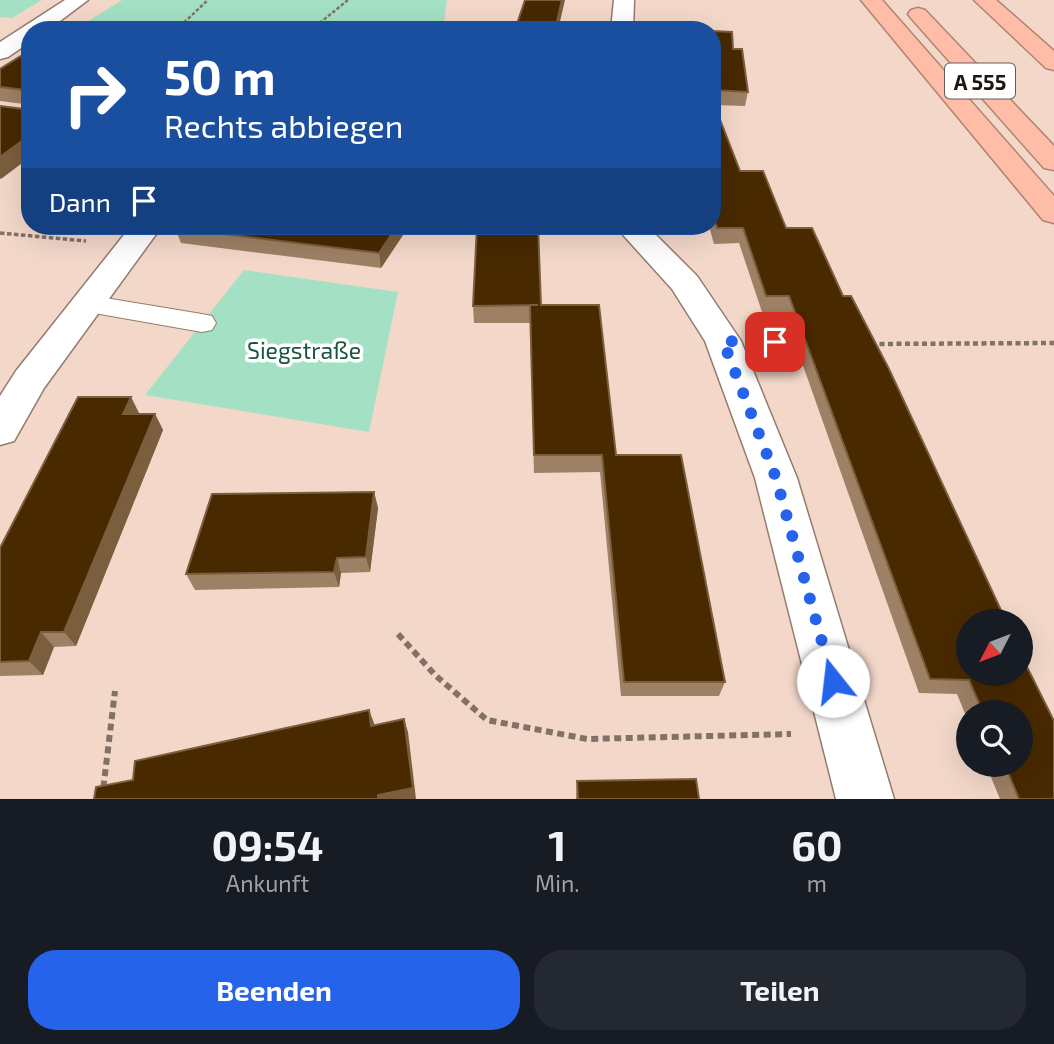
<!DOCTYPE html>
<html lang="de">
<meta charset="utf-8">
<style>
body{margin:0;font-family:"Exo 2",sans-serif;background:#242831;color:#f1f3f6;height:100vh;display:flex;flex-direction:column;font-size:26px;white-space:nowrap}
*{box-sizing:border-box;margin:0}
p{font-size:23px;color:#9ea1a6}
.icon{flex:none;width:38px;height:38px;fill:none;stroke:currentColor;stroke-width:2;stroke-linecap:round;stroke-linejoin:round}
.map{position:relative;height:799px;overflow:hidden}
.drawer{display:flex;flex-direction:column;background:#171b24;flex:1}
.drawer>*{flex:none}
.banner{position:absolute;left:21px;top:21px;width:700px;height:214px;border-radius:28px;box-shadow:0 7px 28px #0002;background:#1a4fa0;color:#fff;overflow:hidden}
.needle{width:46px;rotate:228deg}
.fabs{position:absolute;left:956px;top:609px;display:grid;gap:14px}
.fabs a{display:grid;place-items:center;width:77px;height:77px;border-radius:50%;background:#171b24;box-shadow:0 7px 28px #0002;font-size:35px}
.pin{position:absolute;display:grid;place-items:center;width:60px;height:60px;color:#fff;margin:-30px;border-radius:14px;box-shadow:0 4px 10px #0006}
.me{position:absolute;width:77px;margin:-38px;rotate:344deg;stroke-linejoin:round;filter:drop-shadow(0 0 5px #0008)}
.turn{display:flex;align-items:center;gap:24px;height:147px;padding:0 28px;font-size:32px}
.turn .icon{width:91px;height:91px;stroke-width:2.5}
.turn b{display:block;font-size:49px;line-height:60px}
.then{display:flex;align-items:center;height:66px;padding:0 28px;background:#0003;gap:14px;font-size:26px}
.eta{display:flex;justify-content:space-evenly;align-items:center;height:119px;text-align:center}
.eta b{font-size:42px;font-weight:700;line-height:49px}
.action{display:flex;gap:14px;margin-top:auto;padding:14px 28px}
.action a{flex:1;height:80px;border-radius:28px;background:#2563eb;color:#fff;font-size:28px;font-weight:700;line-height:80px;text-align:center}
.action a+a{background:#242831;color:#f1f3f6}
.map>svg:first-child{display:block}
.green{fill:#a4e1c4}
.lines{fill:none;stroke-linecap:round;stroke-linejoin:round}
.service-casing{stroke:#947b6e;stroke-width:2}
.minor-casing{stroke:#947b6e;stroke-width:3}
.tertiary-casing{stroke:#947b6e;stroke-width:3}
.motorway-casing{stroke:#b18373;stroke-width:3}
.path-far3{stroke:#827167;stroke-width:2.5;stroke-dasharray:3.5 2;stroke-linecap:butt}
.path-far2{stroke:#827167;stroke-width:3.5;stroke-dasharray:4.5 2.5;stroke-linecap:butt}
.path-far1{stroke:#827167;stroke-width:4.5;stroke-dasharray:5 3.5;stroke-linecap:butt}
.path{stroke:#827167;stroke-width:6;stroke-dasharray:7 4.5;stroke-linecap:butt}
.service{fill:#fff;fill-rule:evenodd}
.minor{fill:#fff;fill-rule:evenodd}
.tertiary{fill:#fff;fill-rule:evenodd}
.motorway{fill:#ffbda8;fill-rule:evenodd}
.wall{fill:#9e8065}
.shaded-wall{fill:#7b5e3d}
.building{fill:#482900;stroke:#7b5e3d;stroke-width:2}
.route{stroke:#2563eb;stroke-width:12;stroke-dasharray:0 21.6}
.labels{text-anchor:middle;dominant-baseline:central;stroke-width:7;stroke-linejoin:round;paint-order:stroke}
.shield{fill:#fff;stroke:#625c58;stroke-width:2}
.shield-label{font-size:21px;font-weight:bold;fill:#1f1610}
.park-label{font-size:23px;fill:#1c553e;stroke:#fff}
</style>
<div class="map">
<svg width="1054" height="799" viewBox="0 0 1054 799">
<rect width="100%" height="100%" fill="#f3d8ca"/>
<g class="green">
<polygon points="0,0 42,0 12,18 0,17"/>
<polygon points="122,0 447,0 443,30 116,30 82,25"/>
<polygon points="244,270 398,292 369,432 145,395"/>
</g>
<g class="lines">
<defs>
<polygon id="service" points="87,295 202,314 212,316 216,323 212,330 202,332 77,310 73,304 77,298"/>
<g id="minor">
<polygon points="614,0 634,0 633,30 611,30"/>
<polygon points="131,226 162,226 44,388 14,441 0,445 0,396 16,371"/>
<polygon points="615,226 647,226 697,276 741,341 797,478 894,799 836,799 755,478 705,341 672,289"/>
</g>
<polygon id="tertiary" points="65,0 88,0 48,30 30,30 30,42 8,57 0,59 0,42"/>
<g id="motorway">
<polygon points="861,0 882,0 1054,196 1054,223 1043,220"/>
<polygon points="974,0 996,0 1054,51 1054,70 1046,68"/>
<polygon points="918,8 925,10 1054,146 1054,170 1044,168 911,18 908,14 911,10"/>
</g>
</defs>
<use href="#service" class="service-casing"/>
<use href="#minor" class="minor-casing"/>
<use href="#tertiary" class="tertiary-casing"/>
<use href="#motorway" class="motorway-casing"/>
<g class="path-far3">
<polyline points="104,26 131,30"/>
<polyline points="176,30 208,0"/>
<polyline points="311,30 348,0"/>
</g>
<polyline class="path-far2" points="0,233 86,241"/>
<g class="path-far1">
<polyline points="769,342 799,342"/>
<polyline points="871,344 1054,343"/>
</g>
<g class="path">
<polyline points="398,634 435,675 487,720 587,739 791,734"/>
<polyline points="102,799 115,691"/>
</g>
<use href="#service" class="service"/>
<use href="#minor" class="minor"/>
<use href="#tertiary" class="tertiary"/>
<use href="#motorway" class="motorway"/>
</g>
<g class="wall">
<polygon points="712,31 732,32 733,49 742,49 748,92 745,106 714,105 740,171 763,171 786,228 812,228 843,296 851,296 889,369 1006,621 968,621 968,674 1020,674 1020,653 1054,721 1054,799 1000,799 986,765 1020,765 1020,712 968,712 968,721 957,694 919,693 784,312 762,312 739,243 714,244 709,226 712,226"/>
<polygon points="24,54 30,157 0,179 0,106 24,109 24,104 0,101 0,69"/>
<polygon points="177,226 409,226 381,268 181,243 175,228"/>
<polygon points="541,305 616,455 725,682 719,696 621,696 600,472 534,473 530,323 474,323 473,306"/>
<polygon points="131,397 139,414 155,414 163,430 76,646 54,647 43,675 0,676 0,548"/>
<polygon points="374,492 378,508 370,572 341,573 339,587 195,590 186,574"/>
<polygon points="577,781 699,799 576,799"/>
</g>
<g class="shaded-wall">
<polygon points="562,0 565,0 558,30 555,30"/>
<polygon points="30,135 30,157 1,179 0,177 0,157"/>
<polygon points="397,226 409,226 381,268 379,253"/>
<polygon points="131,397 139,413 132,431 123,414"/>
<polygon points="155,414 163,430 76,646 64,632"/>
<polygon points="374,492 378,508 370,572 366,557"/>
<polygon points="337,558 341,573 339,587 334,572"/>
<polygon points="41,632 54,647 43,675 29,661"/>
<polygon points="369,710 374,723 376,739 371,726"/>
<polygon points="404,719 408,732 416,799 378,799 378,795"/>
</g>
<g class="building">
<polygon points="525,0 562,0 555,30 515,30"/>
<polygon points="712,31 732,32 733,49 742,49 748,92 712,90"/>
<polygon points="24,54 30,54 30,135 0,157 0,106 24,109 25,90 0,87 0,69"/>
<polygon points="712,99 740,171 763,171 786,228 812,228 843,296 851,296 889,369 1006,621 968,621 968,674 1020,674 1020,653 1054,721 1054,799 1019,799 1005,765 1020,765 1020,712 983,712 969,680 930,679 789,296 766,296 743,228 717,228 712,212"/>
<polygon points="177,226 397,226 379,253 175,228"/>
<polygon points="477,226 538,226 541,305 599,305 616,455 681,455 725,682 624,682 602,455 534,455 530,305 538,305 473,306"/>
<polygon points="78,397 131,397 123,414 155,414 64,632 41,632 29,661 0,662 0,548"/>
<polygon points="374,492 366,557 337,558 334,572 186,574 212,494"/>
<polygon points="369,710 371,726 404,719 413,788 378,795 378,799 94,799 96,787 133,780 135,761"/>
<polygon points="696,779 699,799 578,799 577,781"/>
</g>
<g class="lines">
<polyline class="route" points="775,342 723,341 776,478 833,681"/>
</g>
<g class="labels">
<rect class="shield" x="945" y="63.5" width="70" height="35" rx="5"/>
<g class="shield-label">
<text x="980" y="81">A 555</text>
</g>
<g class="park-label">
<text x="304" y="350">Siegstraße</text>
</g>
</g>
</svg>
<div class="fabs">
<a><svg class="needle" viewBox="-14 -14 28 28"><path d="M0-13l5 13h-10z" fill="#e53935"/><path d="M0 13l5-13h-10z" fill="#9ea1a6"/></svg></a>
<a><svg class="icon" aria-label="search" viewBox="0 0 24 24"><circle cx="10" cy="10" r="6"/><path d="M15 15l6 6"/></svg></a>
</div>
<div class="pin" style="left:775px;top:342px;background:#d93025"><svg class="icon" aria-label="arrive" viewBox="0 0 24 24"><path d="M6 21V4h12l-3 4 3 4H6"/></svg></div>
<svg class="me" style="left:833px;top:681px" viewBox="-20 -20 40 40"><circle r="19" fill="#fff"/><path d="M0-13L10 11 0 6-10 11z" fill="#2563eb"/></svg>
<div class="banner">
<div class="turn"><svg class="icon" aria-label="right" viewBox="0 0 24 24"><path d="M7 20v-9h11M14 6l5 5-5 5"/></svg><div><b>50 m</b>Rechts abbiegen</div></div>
<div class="then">Dann<svg class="icon" aria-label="arrive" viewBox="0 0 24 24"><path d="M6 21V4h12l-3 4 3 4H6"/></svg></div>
</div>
</div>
<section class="drawer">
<div class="eta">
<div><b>09:54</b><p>Ankunft</p></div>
<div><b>1</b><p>Min.</p></div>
<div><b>60</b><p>m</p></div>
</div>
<div class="action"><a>Beenden</a><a>Teilen</a></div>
</section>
